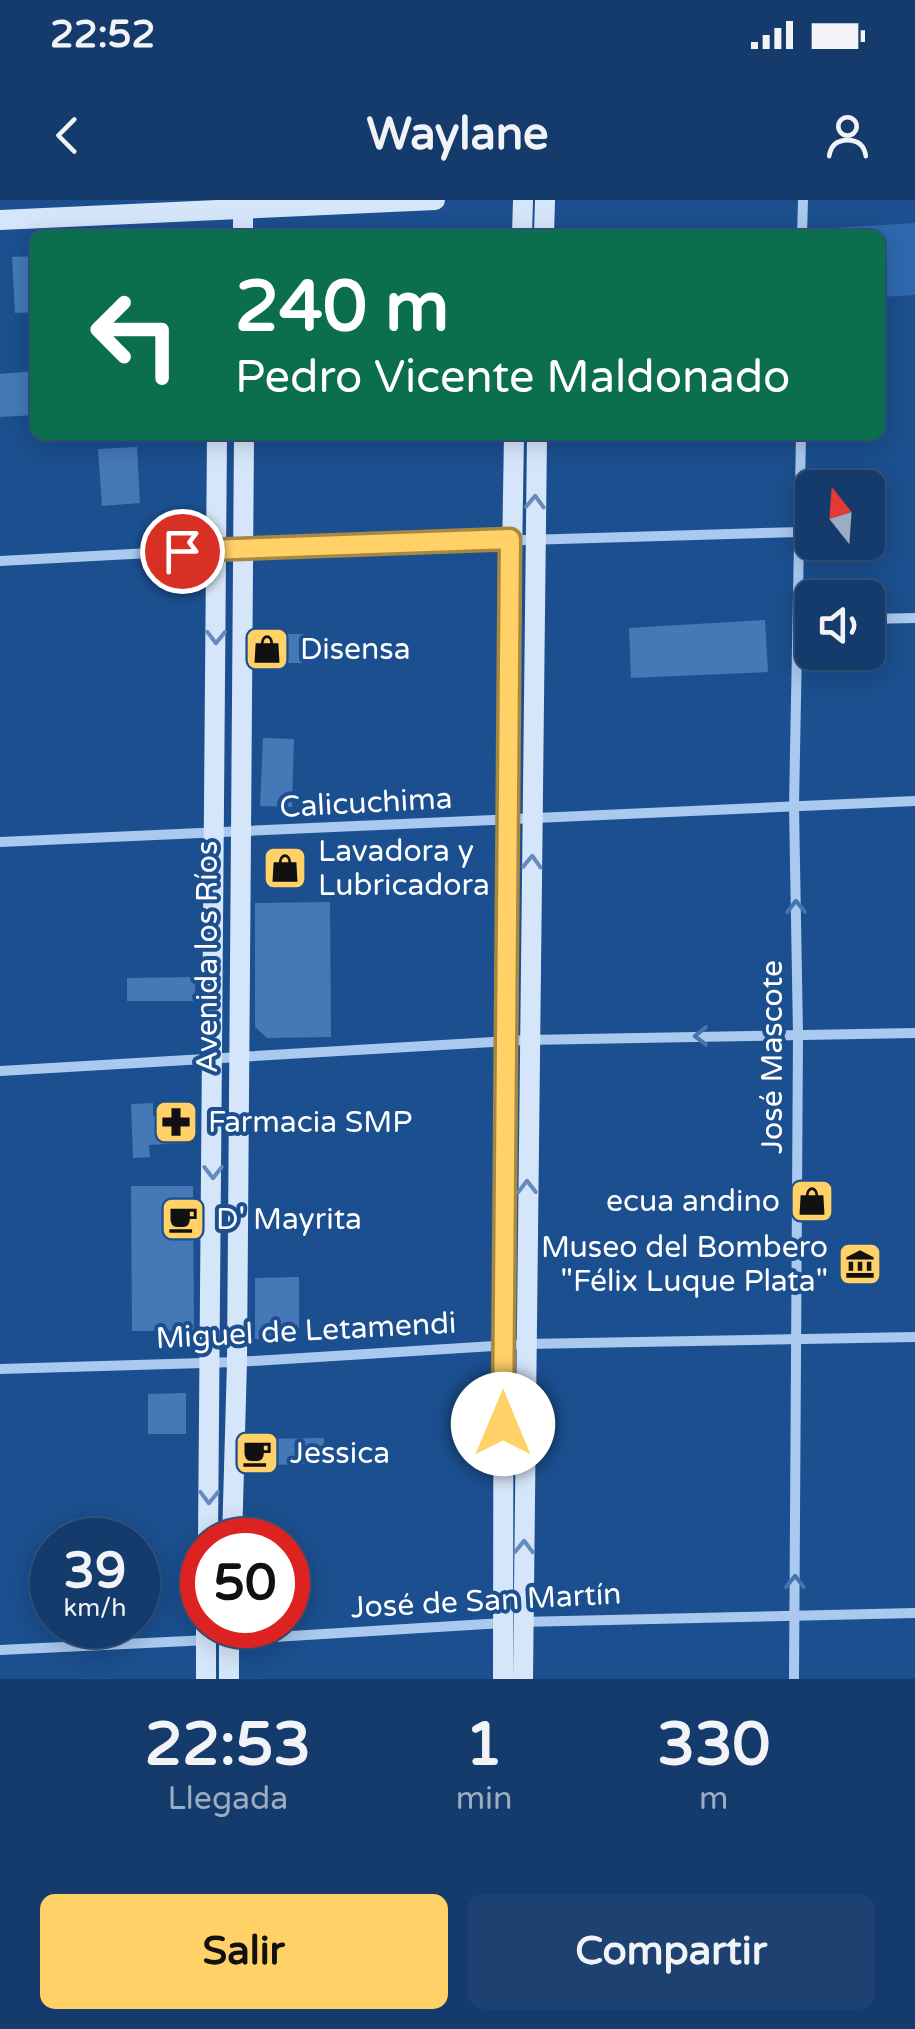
<!DOCTYPE html>
<html lang="es">
<meta charset="utf-8">
<style>
body{margin:0;font-family:"Varela Round",sans-serif;background:#1d4271;color:#f1f3f6;height:100vh;display:flex;flex-direction:column;font-size:38px;white-space:nowrap}
*{box-sizing:border-box;margin:0}
p{font-size:32px;color:#9dadc1}
.icon{flex:none;width:55px;height:55px;fill:none;stroke:currentColor;stroke-width:2;stroke-linecap:round;stroke-linejoin:round}
.map{position:relative;height:1479px;overflow:hidden}
.panel{display:flex;flex-direction:column;background:#143b6b;flex:1}
.panel>*{flex:none}
.guide{position:absolute;left:30px;top:30px;width:855px;height:210px;border-radius:15px;box-shadow:0 5px 25px #0003,0 0 0 2px #33557e;background:#0b6e4f;color:#fff;overflow:hidden}
.needle{width:65px;rotate:343deg}
.controls{position:absolute;left:795px;top:270px;display:grid;gap:20px}
.controls a{display:grid;place-items:center;width:90px;height:90px;border-radius:15px;background:#143b6b;box-shadow:0 5px 25px #0003,0 0 0 2px #33557e;font-size:50px}
.speed{position:absolute;left:30px;top:1318px;display:flex;gap:20px;font-size:50px;font-weight:700;text-align:center}
.speed>*{display:grid;place-content:center;width:130px;height:130px;border-radius:50%;background:#143b6b;box-shadow:0 5px 25px #0003,0 0 0 2px #33557e;line-height:1}
.speed small{font-size:25px;font-weight:400}
.speed .limit{border:15px solid #d22;background:#fff;color:#111}
.pin{position:absolute;display:grid;place-items:center;width:85px;height:85px;color:#fff;margin:-42px;border:5px solid #fff;border-radius:50%;box-shadow:0 2px 10px #0007}
.me{position:absolute;width:110px;margin:-55px;rotate:0deg;stroke-linejoin:round;filter:drop-shadow(0 0 8px #0008)}
.turn{display:flex;align-items:center;gap:35px;height:210px;padding:0 40px;font-size:45px}
.turn .icon{width:130px;height:130px;stroke-width:2.5}
.turn b{display:block;font-size:70px;line-height:85px}
.eta{display:flex;justify-content:space-evenly;align-items:center;height:170px;text-align:center}
.eta b{font-size:60px;font-weight:800;line-height:70px}
.cta{display:flex;gap:20px;margin-top:auto;padding:20px 40px}
.cta a{flex:1;height:115px;border-radius:15px;background:#ffd166;color:#111;font-size:40px;font-weight:800;line-height:115px;text-align:center}
.cta a+a{background:#1d4271;color:#f1f3f6}
.status{display:flex;justify-content:space-between;align-items:center;height:70px;padding:0 50px;background:#143b6b;direction:ltr}
.status svg{height:28px;fill:currentColor}
header{display:flex;justify-content:space-between;align-items:center;height:130px;padding:0 40px;background:#143b6b;font-size:45px;font-weight:800}
.map>svg:first-child{display:block}
.green{fill:#2e69ad}
.building{fill:#4478b7}
.lines{fill:none;stroke-linecap:round;stroke-linejoin:round}
.minor{stroke:#a9c9ee;stroke-width:10}
.secondary{stroke:#d6e6fa;stroke-width:20}
.oneway{stroke:#668bba}
.oneway2{stroke:#4674ac}
.route-casing{stroke:#a68842;stroke-width:25}
.route{stroke:#ffd166;stroke-width:18}
.labels{text-anchor:middle;dominant-baseline:central;stroke-width:8;stroke-linejoin:round;paint-order:stroke}
.poi-label{font-size:30px;fill:#fff;stroke:#1b4f8f;text-anchor:start}
.street-label{font-size:30px;fill:#fff;stroke:#1b4f8f}
</style>
<div class="status"><b>22:52</b><svg viewBox="0 0 49 12"><path d="M0 12V9h3v3zM5 12V6h3v6zM10 12V3h3v9zM15 12V0h3v12zM26 1h20v11H26zM47 4h2v5h-2z"/></svg></div>
<header><svg class="icon" aria-label="back" viewBox="0 0 24 24"><path d="M15 5l-7 7 7 7"/></svg>Waylane<svg class="icon" aria-label="person" viewBox="0 0 24 24"><circle cx="12" cy="8" r="4"/><path d="M4 21q1-7 8-7t8 7"/></svg></header>
<div class="map">
<svg width="915" height="1479" viewBox="0 0 915 1479">
<rect width="100%" height="100%" fill="#1b4f8f"/>
<polygon class="green" points="915,23 915,95 880,97 880,35 833,35 833,28"/>
<g class="building">
<polygon points="35,56 35,112 15,113 12,57"/>
<polygon points="35,171 35,215 0,217 0,174"/>
<polygon points="137,247 140,303 102,306 98,249"/>
<polygon points="765,420 768,472 631,478 629,428"/>
<polygon points="261,434 305,434 304,463 260,463"/>
<polygon points="263,538 294,539 292,607 260,606"/>
<rect x="271" y="656" width="28" height="24"/>
<polygon points="330,702 331,837 267,838 255,827 255,703"/>
<polygon points="195,777 195,801 127,801 127,778"/>
<polygon points="153,903 153,916 184,915 185,943 149,945 150,957 133,958 131,904"/>
<polygon points="131,986 193,986 194,1131 132,1131"/>
<polygon points="299,1077 299,1138 255,1139 255,1078"/>
<polygon points="186,1193 186,1234 148,1234 148,1194"/>
<polygon points="324,1238 324,1264 251,1265 251,1239"/>
</g>
<g class="lines">
<g class="minor">
<polyline points="802,35 803,0"/>
<polyline points="0,361 244,348 801,332"/>
<polyline points="868,419 915,418"/>
<polyline points="0,642 915,601"/>
<polyline points="0,871 527,840 915,833"/>
<polyline points="0,1169 237,1162 526,1144 915,1137"/>
<polyline points="520,1422 915,1413"/>
<polyline points="226,1440 503,1423"/>
<polyline points="0,1450 209,1440"/>
<polyline points="794,1479 798,834 794,606 801,235"/>
</g>
<g class="secondary">
<polyline points="0,20 435,0"/>
<polyline points="243,35 243,0"/>
<polyline points="522,35 523,0"/>
<polyline points="544,35 545,0"/>
<polyline points="208,1340 217,235"/>
<polyline points="232,1340 237,1162 244,235"/>
<polyline points="206,1425 206,1479"/>
<polyline points="229,1425 229,1479"/>
<polyline points="503,1479 504,841 514,235"/>
<polyline points="523,1479 537,235"/>
</g>
</g>
<defs><path id="oneway-chevron" d="M-2-3.5L2.5 0L-2 3.5" fill="none" stroke-width="1.6" stroke-linecap="round" stroke-linejoin="round" transform="scale(2.5)"/></defs>
<g class="oneway">
<use href="#oneway-chevron" transform="translate(535 302) rotate(-88)"/>
<use href="#oneway-chevron" transform="translate(216 437) rotate(91)"/>
<use href="#oneway-chevron" transform="translate(532 662) rotate(-88)"/>
<use href="#oneway-chevron" transform="translate(213 972) rotate(90)"/>
<use href="#oneway-chevron" transform="translate(527 987) rotate(-90)"/>
<use href="#oneway-chevron" transform="translate(209 1297) rotate(91)"/>
<use href="#oneway-chevron" transform="translate(524 1347) rotate(-89)"/>
</g>
<g class="oneway2">
<use href="#oneway-chevron" transform="translate(796 707) rotate(-91)"/>
<use href="#oneway-chevron" transform="translate(701 836) rotate(179)"/>
<use href="#oneway-chevron" transform="translate(795 1382) rotate(-89)"/>
</g>
<g class="lines">
<defs>
<polyline id="route" points="182,351 510,339 503,1224"/>
</defs>
<use href="#route" class="route-casing"/>
<use href="#route" class="route"/>
</g>
<defs>
<symbol id="shop-square" viewBox="-11 -11 22 22"><rect x="-9" y="-9" width="18" height="18" rx="4" fill="#ffd166" stroke="#1b4f8f"/><path d="M-5-2.5h2.3a2.7 3.5 0 0 1 5.4 0H5L5.5 6h-11ZM-1.5-2.5h3a1.5 2.3 0 0 0-3 0Z" fill="#111"/></symbol>
<symbol id="pharmacy-square" viewBox="-11 -11 22 22"><rect x="-9" y="-9" width="18" height="18" rx="4" fill="#ffd166" stroke="#1b4f8f"/><path d="M-2-6h4v4h4v4h-4v4h-4v-4h-4v-4h4Z" fill="#111"/></symbol>
<symbol id="cafe-square" viewBox="-11 -11 22 22"><rect x="-9" y="-9" width="18" height="18" rx="4" fill="#ffd166" stroke="#1b4f8f"/><path d="M-5.5-4.5H6V0H3Q3 3.5 0 3.5H-2.5Q-5.5 3.5-5.5 0ZM3-3.2v2h1.7v-2ZM-6 4.5H4V6H-6Z" fill="#111"/></symbol>
<symbol id="museum-square" viewBox="-11 -11 22 22"><rect x="-9" y="-9" width="18" height="18" rx="4" fill="#ffd166" stroke="#1b4f8f"/><path d="M0-6L6-3V-2H-6V-3ZM-5-1h2V3h-2ZM-1-1h2V3h-2ZM3-1h2V3H3ZM-6 4H6V6H-6Z" fill="#111"/></symbol>
</defs>
<g fill-rule="evenodd">
<use href="#shop-square" x="242" y="424" width="50" height="50"/>
<use href="#shop-square" x="260" y="643" width="50" height="50"/>
<use href="#pharmacy-square" x="151" y="897" width="50" height="50"/>
<use href="#shop-square" x="787" y="976" width="50" height="50"/>
<use href="#cafe-square" x="158" y="994" width="50" height="50"/>
<use href="#museum-square" x="835" y="1039" width="50" height="50"/>
<use href="#cafe-square" x="232" y="1228" width="50" height="50"/>
</g>
<g class="labels">
<g class="poi-label">
<text x="300" y="449">Disensa</text>
<text x="318" y="651">Lavadora y<tspan x="318" dy="34">Lubricadora</tspan></text>
<text x="208" y="922">Farmacia SMP</text>
<text x="780" y="1001" text-anchor="end">ecua andino</text>
<text x="216" y="1019">D' Mayrita</text>
<text x="828" y="1047" text-anchor="end">Museo del Bombero<tspan x="828" dy="34">"Félix Luque Plata"</tspan></text>
<text x="290" y="1253">Jessica</text>
</g>
<g class="street-label">
<text transform="translate(366 603) rotate(-3)">Calicuchima</text>
<text transform="translate(207 757) rotate(-90)">Avenida los Ríos</text>
<text transform="translate(772 857) rotate(-90)">José Mascote</text>
<text transform="translate(306 1131) rotate(-3)">Miguel de Letamendi</text>
<text transform="translate(486 1401) rotate(-3)">José de San Martín</text>
</g>
</g>
</svg>
<div class="controls">
<a><svg class="needle" viewBox="-14 -14 28 28"><path d="M0-13l5 13h-10z" fill="#e53935"/><path d="M0 13l5-13h-10z" fill="#9dadc1"/></svg></a>
<a><svg class="icon" aria-label="sound" viewBox="0 0 24 24"><path d="M4 9h4l5-4v14l-5-4H4zM17 9q2 3 0 6"/></svg></a>
</div>
<div class="speed"><div>39<small>km/h</small></div><div class="limit">50</div></div>
<div class="pin" style="left:182px;top:351px;background:#d93025"><svg class="icon" aria-label="arrive" viewBox="0 0 24 24"><path d="M6 21V4h12l-3 4 3 4H6"/></svg></div>
<svg class="me" style="left:503px;top:1224px" viewBox="-20 -20 40 40"><circle r="19" fill="#fff"/><path d="M0-13L10 11 0 6-10 11z" fill="#ffd166"/></svg>
<div class="guide">
<div class="turn"><svg class="icon" aria-label="left" viewBox="0 0 24 24"><path d="M17 20v-9H6M10 6l-5 5 5 5"/></svg><div><b>240 m</b>Pedro Vicente Maldonado</div></div>
</div>
</div>
<section class="panel">
<div class="eta">
<div><b>22:53</b><p>Llegada</p></div>
<div><b>1</b><p>min</p></div>
<div><b>330</b><p>m</p></div>
</div>
<div class="cta"><a>Salir</a><a>Compartir</a></div>
</section>
